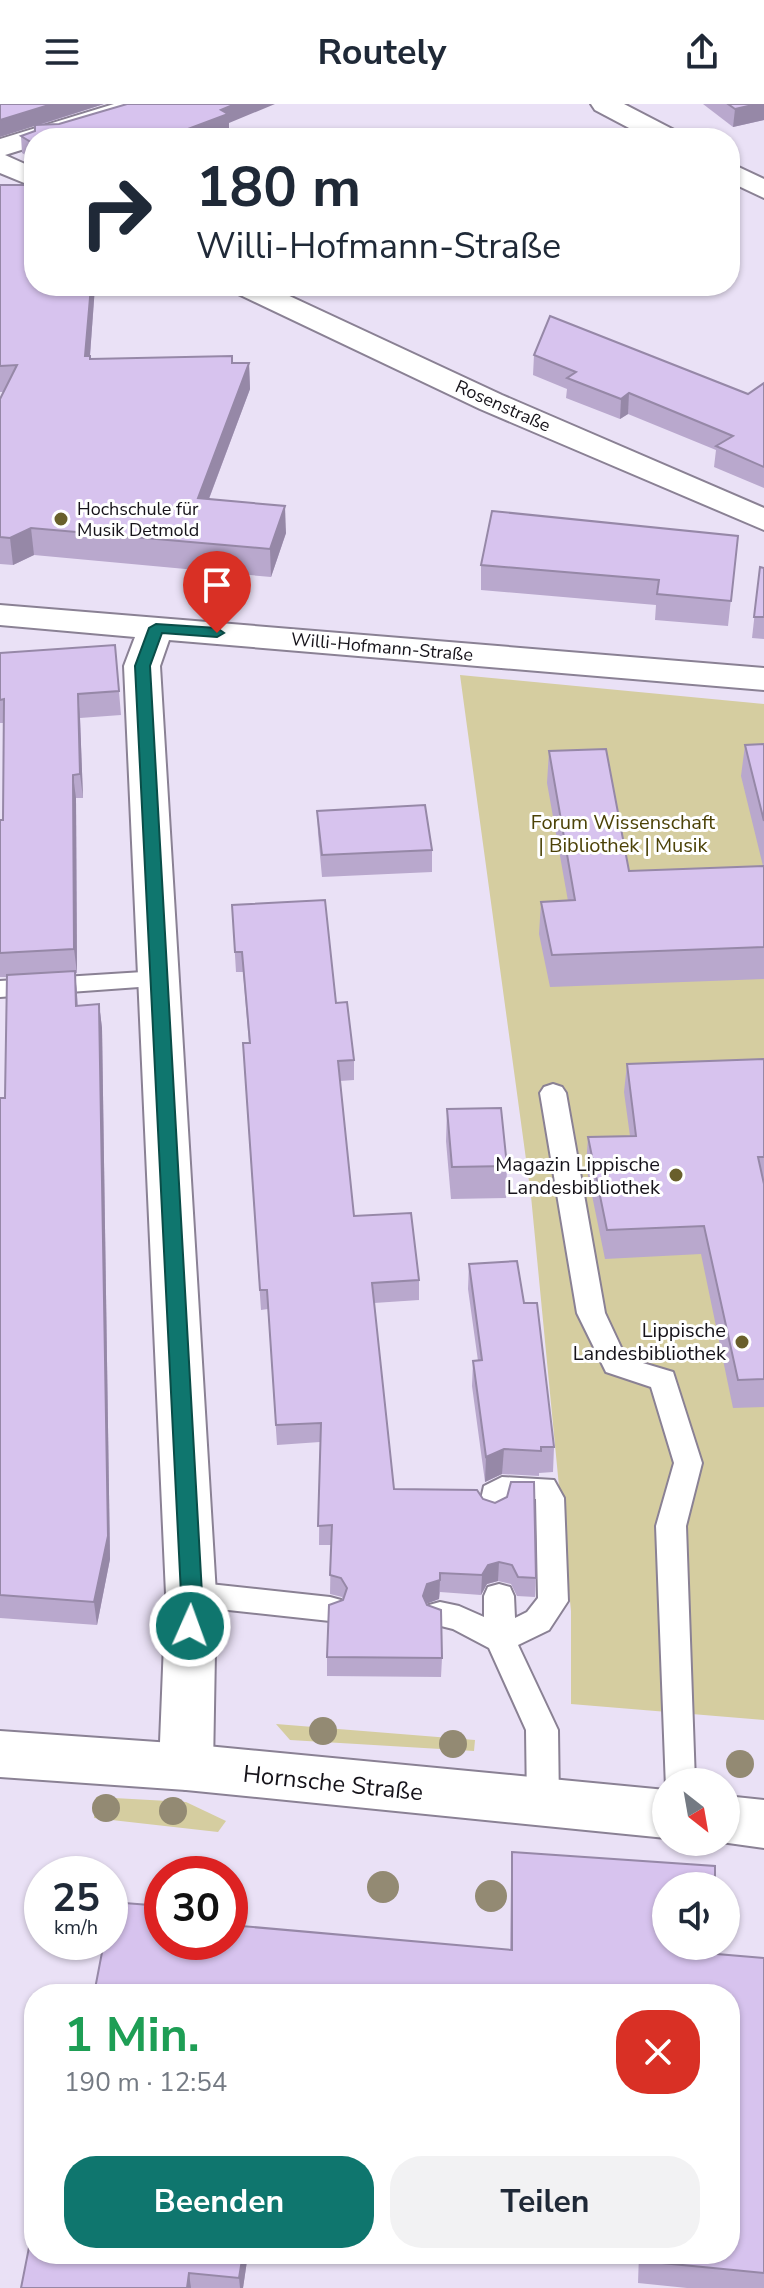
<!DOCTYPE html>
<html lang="de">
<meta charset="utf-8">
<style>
body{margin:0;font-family:"Nunito Sans",sans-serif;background:#f2f2f3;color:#1f2937;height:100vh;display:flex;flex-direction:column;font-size:30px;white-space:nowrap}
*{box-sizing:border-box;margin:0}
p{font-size:26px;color:#747a83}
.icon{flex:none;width:44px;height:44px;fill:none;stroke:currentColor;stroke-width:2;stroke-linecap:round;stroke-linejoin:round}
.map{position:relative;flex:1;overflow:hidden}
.sheet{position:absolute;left:24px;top:1880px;width:716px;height:280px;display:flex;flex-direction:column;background:#fff;border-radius:32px;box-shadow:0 2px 6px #0004}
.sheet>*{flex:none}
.top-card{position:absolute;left:24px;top:24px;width:716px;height:168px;border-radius:32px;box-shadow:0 2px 6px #0004;background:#fff;color:#1f2937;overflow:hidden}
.needle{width:52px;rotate:149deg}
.buttons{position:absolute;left:652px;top:1664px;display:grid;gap:16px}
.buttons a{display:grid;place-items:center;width:88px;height:88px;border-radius:50%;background:#fff;box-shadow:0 2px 6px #0004;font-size:40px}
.speed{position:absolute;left:24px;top:1752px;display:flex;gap:16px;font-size:40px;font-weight:700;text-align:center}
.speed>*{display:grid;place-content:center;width:104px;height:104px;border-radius:50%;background:#fff;box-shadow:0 2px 6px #0004;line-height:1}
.speed small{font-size:20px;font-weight:400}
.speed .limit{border:12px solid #d22;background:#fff;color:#111}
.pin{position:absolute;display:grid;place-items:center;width:68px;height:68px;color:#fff;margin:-82px -34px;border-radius:50% 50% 50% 0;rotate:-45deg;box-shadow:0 0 8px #0007}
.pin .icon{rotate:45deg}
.me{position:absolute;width:88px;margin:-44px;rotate:2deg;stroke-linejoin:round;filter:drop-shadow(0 0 6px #0008)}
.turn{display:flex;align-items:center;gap:28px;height:168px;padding:0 40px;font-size:36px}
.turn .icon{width:104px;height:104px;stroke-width:2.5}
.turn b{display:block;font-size:56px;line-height:68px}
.round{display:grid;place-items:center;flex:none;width:84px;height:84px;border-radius:32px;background:#f2f2f3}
.head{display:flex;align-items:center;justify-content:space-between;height:136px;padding:0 40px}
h1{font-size:48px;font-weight:700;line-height:60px;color:#1e9e55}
.primary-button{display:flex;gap:16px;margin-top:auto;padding:16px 40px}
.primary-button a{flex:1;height:92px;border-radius:32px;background:#0f766e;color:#fff;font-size:32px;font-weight:700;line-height:92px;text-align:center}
.primary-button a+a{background:#f2f2f3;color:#1f2937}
header{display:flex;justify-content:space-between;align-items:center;height:104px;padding:0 40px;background:#fff;font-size:36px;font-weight:700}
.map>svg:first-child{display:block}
.green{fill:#d5cda0}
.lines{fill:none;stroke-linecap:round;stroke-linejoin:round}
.service-casing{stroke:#8a8194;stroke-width:4}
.minor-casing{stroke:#8a8194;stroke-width:4}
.secondary-casing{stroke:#8a8194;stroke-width:4}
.service{fill:#fff;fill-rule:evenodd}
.minor{fill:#fff;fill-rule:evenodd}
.secondary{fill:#fff;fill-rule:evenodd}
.tree{fill:#938a73}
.wall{fill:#b9a8cd}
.shaded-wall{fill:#9688a7}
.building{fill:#d7c3ee;stroke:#9688a7;stroke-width:2}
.route{fill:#0f766e;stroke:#0a4d48;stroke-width:2}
.poi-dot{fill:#695f2c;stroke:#fff;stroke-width:3}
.labels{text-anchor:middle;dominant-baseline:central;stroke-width:6;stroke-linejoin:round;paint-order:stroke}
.far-street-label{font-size:18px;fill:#16131a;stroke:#fff}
.far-poi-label{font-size:18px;fill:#16131a;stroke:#fff;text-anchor:start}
.park-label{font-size:20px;fill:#4c4207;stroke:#fff}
.poi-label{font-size:20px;fill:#16131a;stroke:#fff;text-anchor:end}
.near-street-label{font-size:24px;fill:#16131a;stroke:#fff}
</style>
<header><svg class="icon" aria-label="menu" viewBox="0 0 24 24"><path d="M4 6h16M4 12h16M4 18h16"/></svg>Routely<svg class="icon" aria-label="share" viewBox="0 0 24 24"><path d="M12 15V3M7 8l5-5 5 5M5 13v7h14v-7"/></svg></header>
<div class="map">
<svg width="764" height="2184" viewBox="0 0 764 2184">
<rect width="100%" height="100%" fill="#eae1f6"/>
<g class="green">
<polygon points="460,571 764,600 764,1616 571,1600 571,1507 531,1092"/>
<polygon points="276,1620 475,1636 474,1647 290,1636"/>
<polygon points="96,1693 186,1698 226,1717 218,1728 94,1714"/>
</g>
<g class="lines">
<defs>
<g id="service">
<polygon points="159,867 171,875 167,881 0,893 0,877"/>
<polygon points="553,980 562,983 566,989 605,1209 626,1254 673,1268 702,1359 686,1422 695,1678 666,1678 666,1684 656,1422 674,1359 651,1283 606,1268 577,1209 540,989 544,983"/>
<polygon points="502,1373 554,1376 564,1394 568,1497 549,1526 518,1541 558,1626 559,1700 554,1710 543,1714 532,1710 527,1700 526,1626 489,1544 453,1525 429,1519 425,1510 429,1501 440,1498 459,1502 484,1513 484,1492 488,1483 499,1480 510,1483 514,1492 515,1514 527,1508 538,1494 536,1395 508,1395 503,1412 493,1416 483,1412 479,1404 484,1382"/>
<polygon points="191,1478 330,1493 341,1496 345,1505 341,1514 330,1517 191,1502 180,1499 176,1490 180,1481"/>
</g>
<g id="minor">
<polygon points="114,0 155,0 151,6 60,34 34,34 34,42 5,51 34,64 34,83 0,69 0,35"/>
<polygon points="591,0 624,0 678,28 682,34 648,34 595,6"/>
<polygon points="730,59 764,75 764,94 730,78"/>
<polygon points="229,182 268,182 502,291 764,404 764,426 480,305 234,188"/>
<polygon points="0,501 764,564 764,586 169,536 160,562 216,1490 213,1663 205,1679 186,1686 167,1679 159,1663 166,1490 124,562 135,533 0,521"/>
</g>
<g id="secondary">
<polygon points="0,1627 186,1640 666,1686 666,1734 186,1686 0,1673"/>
<polygon points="726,1692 764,1696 764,1744 721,1738 726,1738"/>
</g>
</defs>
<use href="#service" class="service-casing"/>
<use href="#minor" class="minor-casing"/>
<use href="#secondary" class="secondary-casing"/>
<use href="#service" class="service"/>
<use href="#minor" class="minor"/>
<use href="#secondary" class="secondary"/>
</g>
<g class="tree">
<circle cx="323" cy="1627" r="14"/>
<circle cx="453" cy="1640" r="14"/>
<circle cx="740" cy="1660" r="14"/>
<circle cx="106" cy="1704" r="14"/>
<circle cx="173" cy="1707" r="14"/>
<circle cx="383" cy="1783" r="16"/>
<circle cx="491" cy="1792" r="16"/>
</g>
<g class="wall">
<polygon points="0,0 104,0 40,21 229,19 229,26 208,34 34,34 34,56 22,49 21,32 35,27 35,22"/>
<polygon points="703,0 764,0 764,16 733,23"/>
<polygon points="0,81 34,182 95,182 90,252 91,255 249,259 250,285 209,395 286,429 271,473 34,451 13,461 0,460 0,295 3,288 0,288"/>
<polygon points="534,251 748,290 764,279 764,384 714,363 716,346 628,310 620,315 566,294 567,285 533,271"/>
<polygon points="738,432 728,522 655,516 656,501 481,486 481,461"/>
<polygon points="760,463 764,464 764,535 752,534"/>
<polygon points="115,541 121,611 80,614 83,694 76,694 77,869 75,869 78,902 99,900 102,924 110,1455 97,1521 0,1514 0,994 5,994 7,873 0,873 0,716 3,716 4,619 0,619 0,549"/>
<polygon points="764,640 764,875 550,883 539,830 541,798 568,797 547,679 549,647 629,767 763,762 741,672 745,641"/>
<polygon points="317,707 432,746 432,768 322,773 318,729"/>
<polygon points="232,801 336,899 354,956 354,976 340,977 354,1112 419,1176 419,1196 374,1199 394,1385 536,1474 535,1493 517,1492 511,1480 498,1477 487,1480 481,1491 440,1488 439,1495 426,1500 442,1554 441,1573 327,1572 327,1553 343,1496 342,1493 330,1490 331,1441 319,1441 320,1338 277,1341 268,1205 261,1206 244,959 249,939 243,868 236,868"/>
<polygon points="764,955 764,1303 733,1304 701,1150 605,1155 586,1062 588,1033 630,1032 624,988 627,960"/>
<polygon points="447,1005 507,1062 506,1094 451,1095 446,1037"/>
<polygon points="469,1160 524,1199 554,1343 553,1368 539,1369 539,1372 502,1370 485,1378 472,1282 473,1257 478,1257 468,1185"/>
<polygon points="512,1748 717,1850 764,1854 764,2184 687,2184 638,2179 639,2150 730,2150 730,1890 162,1838 510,1846 511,1773"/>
<polygon points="34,2150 248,2150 243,2184 21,2184"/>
</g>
<g class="shaded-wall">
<polygon points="52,0 104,0 0,33 0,16"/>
<polygon points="235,0 275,0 229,19 229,26 208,34 164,34"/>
<polygon points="757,0 764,0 764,16 733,23 735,5"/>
<polygon points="91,182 95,182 88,278 85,252"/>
<polygon points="249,259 250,285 199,421 198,394"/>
<polygon points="629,289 628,310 620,315 621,295"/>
<polygon points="285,402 286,429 271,473 270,445"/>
<polygon points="31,424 34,451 13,461 10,434"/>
<polygon points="78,590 80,614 83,694 80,670"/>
<polygon points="73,671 76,694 77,869 74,845"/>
<polygon points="75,867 77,890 78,925 76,902"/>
<polygon points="99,900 102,924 110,1455 97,1521 94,1498"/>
<polygon points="504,1345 502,1370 485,1378 486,1353"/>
<polygon points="499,1458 498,1477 487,1480 481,1491 482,1471 488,1461"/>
<polygon points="440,1476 439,1495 426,1500 423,1492 427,1480"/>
<polygon points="243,2150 248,2150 243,2184 240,2184 239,2174"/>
<polygon points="189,2169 191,2184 187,2184"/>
</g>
<g class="building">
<polygon points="0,0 52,0 0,16"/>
<polygon points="127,0 235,0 221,6 228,10 164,34 34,34 34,40 21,32 35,27 35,21 59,20"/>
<polygon points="728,0 757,0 735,5"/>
<polygon points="0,81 34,81 34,182 91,182 85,252 90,252 90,255 232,252 232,259 249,259 198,394 285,402 270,445 31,424 10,434 0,433 0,295 17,261 0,262"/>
<polygon points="550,212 748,290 764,279 764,363 716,342 733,332 629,289 621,295 567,274 576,268 534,251"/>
<polygon points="492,407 738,432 731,497 657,490 659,476 481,461"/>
<polygon points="760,463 764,464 764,513 754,513"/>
<polygon points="115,541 119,587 78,590 80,670 73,671 74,845 0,849 0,716 3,716 4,595 0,596 0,549"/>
<polygon points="764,640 764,717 745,641"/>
<polygon points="606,645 629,767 764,762 764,843 552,851 541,798 575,796 549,647"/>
<polygon points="425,701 432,746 322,751 317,707"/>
<polygon points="325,796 336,899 347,898 354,956 338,957 354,1112 411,1109 419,1176 372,1179 394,1385 477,1386 483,1395 495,1399 507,1393 511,1378 534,1378 536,1474 518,1473 512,1461 499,1458 488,1461 482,1471 440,1469 440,1476 427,1480 423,1492 427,1501 441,1506 442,1554 327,1553 329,1501 343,1496 347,1484 341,1474 330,1471 332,1421 318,1422 321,1319 276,1321 267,1186 260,1186 243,939 250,939 242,848 235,848 232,801"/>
<polygon points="75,867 76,902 99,900 108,1432 94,1498 0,1491 0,994 5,994 7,871"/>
<polygon points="764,955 764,1053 758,1053 764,1080 764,1275 738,1276 704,1122 607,1126 588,1033 636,1032 627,960"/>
<polygon points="501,1004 507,1062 452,1063 447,1005"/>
<polygon points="517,1157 524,1199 537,1199 554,1343 541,1343 541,1347 504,1345 486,1353 473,1257 482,1256 469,1160"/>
<polygon points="512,1748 715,1762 715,1782 666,1782 666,1842 717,1842 717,1850 764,1854 764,2169 642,2157 643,2150 730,2150 730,1890 94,1890 104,1838 110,1838 110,1806 112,1798 162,1802 162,1838 230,1838 230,1821 512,1846"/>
<polygon points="34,2118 34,2150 243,2150 239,2174 189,2169 187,2184 21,2184"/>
</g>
<polygon class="route" points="156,520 217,524 224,529 217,533 162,529 150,562 202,1490 200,1522 190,1531 179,1522 181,1490 135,562 149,524"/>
<g class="poi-dot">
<circle cx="61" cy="415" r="8"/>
<circle cx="676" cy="1071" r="8"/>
<circle cx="742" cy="1238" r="8"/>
</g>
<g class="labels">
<g class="far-street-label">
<text transform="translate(503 302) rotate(24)">Rosenstraße</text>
<text transform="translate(382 543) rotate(5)">Willi-Hofmann-Straße</text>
</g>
<g class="far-poi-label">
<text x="77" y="405">Hochschule für<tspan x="77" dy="21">Musik Detmold</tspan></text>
</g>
<g class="park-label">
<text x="623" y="718">Forum Wissenschaft<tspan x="623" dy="23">| Bibliothek | Musik</tspan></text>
</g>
<g class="poi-label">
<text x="660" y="1060">Magazin Lippische<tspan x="660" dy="23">Landesbibliothek</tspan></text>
<text x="726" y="1226">Lippische<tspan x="726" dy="23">Landesbibliothek</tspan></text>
</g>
<g class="near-street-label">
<text transform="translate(333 1679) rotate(6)">Hornsche Straße</text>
</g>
</g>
</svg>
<div class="buttons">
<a><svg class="needle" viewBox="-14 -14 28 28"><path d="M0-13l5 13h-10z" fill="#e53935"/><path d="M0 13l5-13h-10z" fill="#747a83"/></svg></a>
<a><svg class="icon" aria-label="sound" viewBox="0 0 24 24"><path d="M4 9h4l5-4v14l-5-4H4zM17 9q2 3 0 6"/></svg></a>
</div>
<div class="speed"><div>25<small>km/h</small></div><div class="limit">30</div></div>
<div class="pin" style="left:217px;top:529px;background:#d93025"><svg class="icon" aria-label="arrive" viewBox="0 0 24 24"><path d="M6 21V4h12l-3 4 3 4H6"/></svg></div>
<svg class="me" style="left:190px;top:1522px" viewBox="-20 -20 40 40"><circle r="17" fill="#0f766e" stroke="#fff" stroke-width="3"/><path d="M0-11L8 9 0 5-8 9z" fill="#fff"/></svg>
<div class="top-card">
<div class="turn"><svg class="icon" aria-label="right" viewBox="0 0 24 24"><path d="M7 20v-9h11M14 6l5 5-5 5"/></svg><div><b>180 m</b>Willi-Hofmann-Straße</div></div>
</div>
<section class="sheet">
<div class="head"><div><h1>1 Min.</h1><p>190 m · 12:54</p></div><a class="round" style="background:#d93025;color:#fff"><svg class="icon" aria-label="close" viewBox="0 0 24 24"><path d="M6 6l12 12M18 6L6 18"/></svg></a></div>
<div class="primary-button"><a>Beenden</a><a>Teilen</a></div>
</section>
</div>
